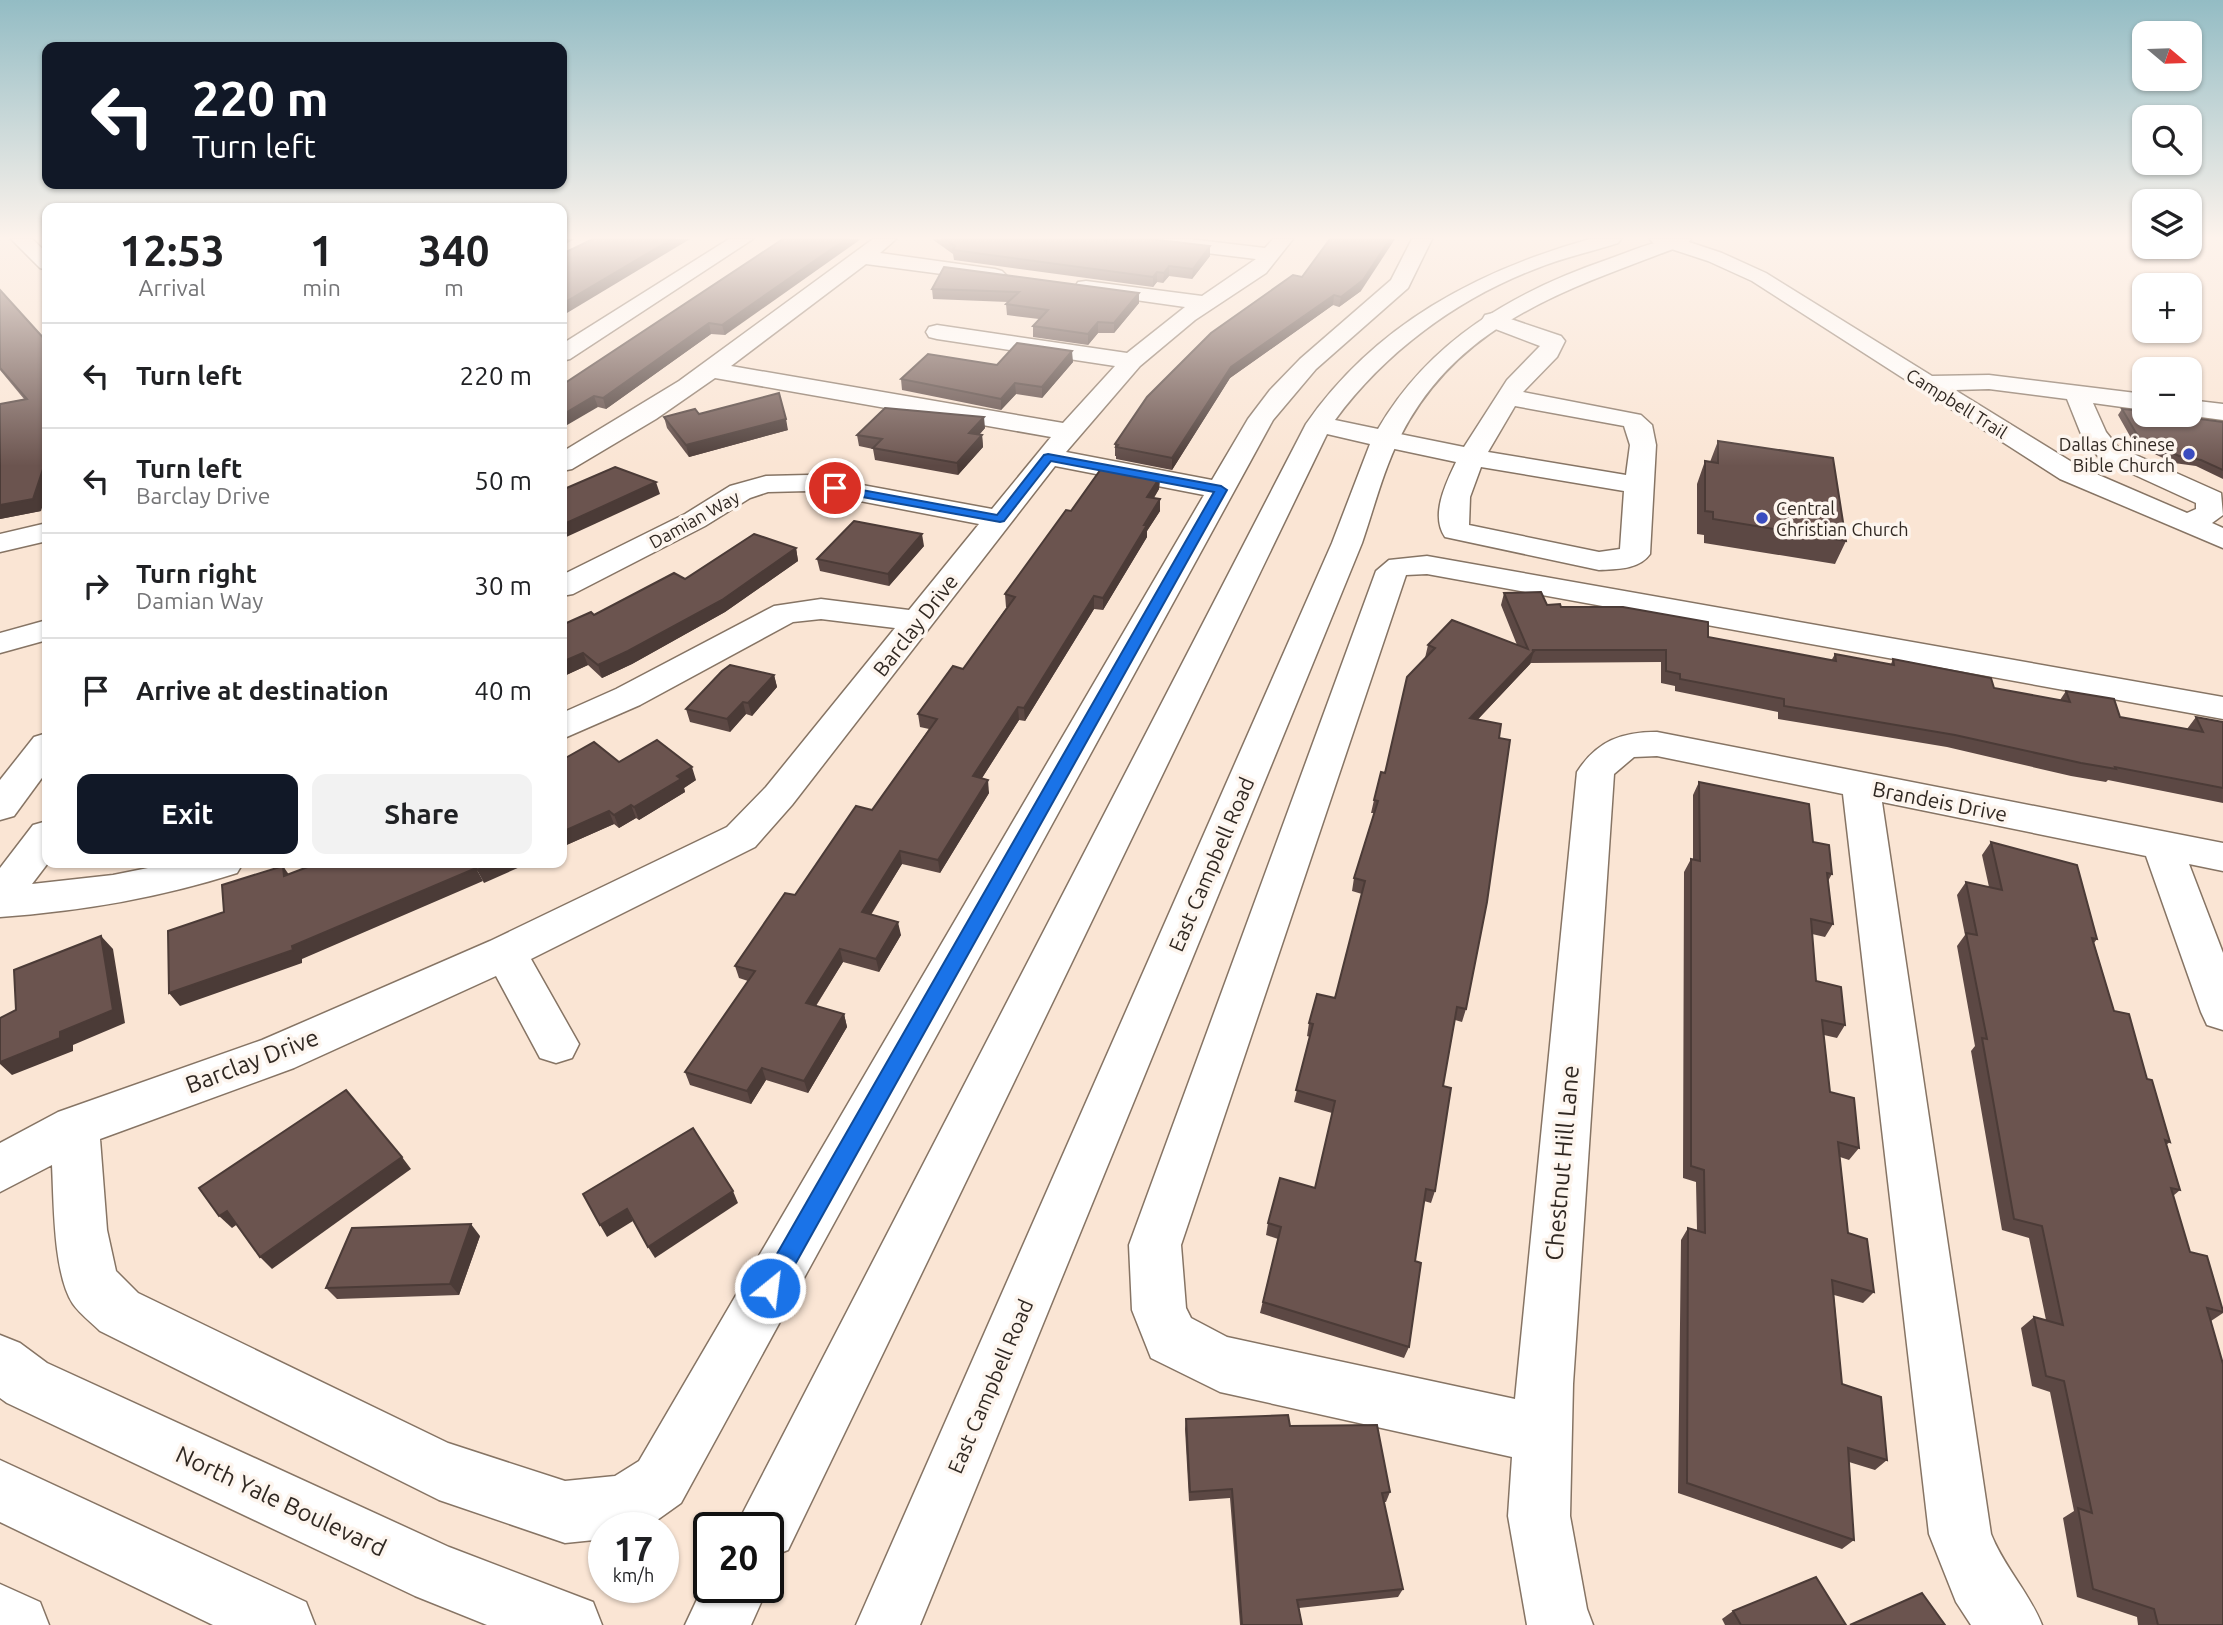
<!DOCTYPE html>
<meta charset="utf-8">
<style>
body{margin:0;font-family:Ubuntu,sans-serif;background:#f2f2f2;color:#202124;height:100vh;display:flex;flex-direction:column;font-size:26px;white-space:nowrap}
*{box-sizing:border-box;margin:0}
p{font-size:23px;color:#757577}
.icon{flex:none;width:38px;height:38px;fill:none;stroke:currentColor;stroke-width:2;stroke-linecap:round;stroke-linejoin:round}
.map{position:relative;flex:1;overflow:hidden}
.details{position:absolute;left:42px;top:203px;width:525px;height:665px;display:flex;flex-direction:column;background:#fff;border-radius:14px;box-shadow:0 2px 5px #0004}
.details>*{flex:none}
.hud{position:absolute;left:42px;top:42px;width:525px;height:147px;border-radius:14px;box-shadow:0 2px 5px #0004;background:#111827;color:#fff;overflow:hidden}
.needle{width:46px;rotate:109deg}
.controls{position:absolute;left:2132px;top:21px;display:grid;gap:14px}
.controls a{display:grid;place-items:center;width:70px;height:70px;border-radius:14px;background:#fff;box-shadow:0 2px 5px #0004;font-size:35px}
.speed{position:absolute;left:588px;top:1512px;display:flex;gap:14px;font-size:35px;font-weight:700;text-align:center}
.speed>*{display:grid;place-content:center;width:91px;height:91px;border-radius:50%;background:#fff;box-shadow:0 2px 5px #0004;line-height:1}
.speed small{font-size:18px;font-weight:400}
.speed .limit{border:4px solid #111;border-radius:10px;background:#fff;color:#111}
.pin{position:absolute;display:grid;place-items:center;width:60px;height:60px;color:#fff;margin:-30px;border:4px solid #fff;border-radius:50%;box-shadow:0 2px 7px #0007}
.me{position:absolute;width:77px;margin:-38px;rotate:29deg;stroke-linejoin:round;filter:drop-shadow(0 0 5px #0008)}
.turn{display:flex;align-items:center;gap:24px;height:147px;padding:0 35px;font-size:32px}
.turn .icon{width:91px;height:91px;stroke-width:2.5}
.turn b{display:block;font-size:49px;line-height:60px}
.eta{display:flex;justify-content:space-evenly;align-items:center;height:119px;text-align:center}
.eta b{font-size:42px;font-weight:700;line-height:49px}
.action{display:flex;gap:14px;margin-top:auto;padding:14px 35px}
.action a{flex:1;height:80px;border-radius:14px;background:#111827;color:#fff;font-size:28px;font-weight:700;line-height:80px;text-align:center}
.action a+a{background:#f2f2f2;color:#202124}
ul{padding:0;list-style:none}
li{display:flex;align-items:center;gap:21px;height:105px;padding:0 35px;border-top:2px solid #e0e0e0}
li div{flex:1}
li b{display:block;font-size:26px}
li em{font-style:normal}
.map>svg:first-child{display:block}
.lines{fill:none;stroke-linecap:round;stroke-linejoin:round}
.minor-casing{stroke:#867464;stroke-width:3}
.major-casing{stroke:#867464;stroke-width:3}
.minor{fill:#fff;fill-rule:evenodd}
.major{fill:#fff;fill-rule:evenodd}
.wall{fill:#5c4844}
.shaded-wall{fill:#4b3b37}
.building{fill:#6b544f;stroke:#4b3b37;stroke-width:2}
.route{fill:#1a73e8;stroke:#114b97;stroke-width:2}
.poi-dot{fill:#3a4cbf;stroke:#fdf5ee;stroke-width:2.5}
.labels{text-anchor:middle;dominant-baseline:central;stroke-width:7;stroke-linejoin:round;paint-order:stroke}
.far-street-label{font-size:18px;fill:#302822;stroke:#fdf5ee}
.far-poi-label{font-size:18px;fill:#302822;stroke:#fdf5ee;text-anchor:end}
.street-label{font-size:21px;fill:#302822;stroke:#fdf5ee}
.near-street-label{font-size:24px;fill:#302822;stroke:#fdf5ee}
</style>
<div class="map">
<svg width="2223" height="1625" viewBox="0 0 2223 1625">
<rect width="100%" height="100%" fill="#fae5d4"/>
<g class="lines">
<defs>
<g id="minor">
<polygon points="11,239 32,239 47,253 47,270 40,268"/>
<polygon points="729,239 753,239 570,359 562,361 562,344"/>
<path d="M873,239H896L880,253L995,269L1002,271L1006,275L1002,279L995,281L866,264L731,366L1063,423L1115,366L937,339L929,337L926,332L929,327L937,325L1127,353L1185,307L1086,293L1078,292L1075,287L1078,282L1086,281L1202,296L1256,259L1141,245L1134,243L1131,239H1189L1265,248L1273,239H1293L1266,273L1195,320L1140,366L1066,452L1212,480L1248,419L1270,390L1300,359L1391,280L1412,239H1432L1408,288L1316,369L1273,420L681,1503L646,1528H604V1539L565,1543L439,1500L100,1331C91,1322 80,1314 73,1304C53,1274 54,1201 52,1165L0,1192V1143L58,1112L262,1040L490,941L727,827L766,787L895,628L821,619L793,622L640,705L562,739V713L616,689L774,606L821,599L909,610L979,524L808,491L768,492L750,498L705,526L573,594L562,596V575L685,514L730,486L766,476L808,475L992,509L1051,437L715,378L656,419L572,469L562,471V452L679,381ZM1055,466L1204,495L639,1461L615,1476L565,1481L448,1443L138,1293L116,1271L107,1230L100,1139L294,1068L496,976L540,1058L556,1063L572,1058L579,1044L531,959L755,847L792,805Z"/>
<path d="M1650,239H1680L1722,253L1766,273L1932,376L1989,375L2144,394V410L2093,403L2106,432L2118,447L2221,493L2223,515L2212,523L2223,528V548L2060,479L1752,281L1708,261L1653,243ZM1989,389L2067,399L2081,434L2100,459L2196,503V509L2187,513L2080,467L1955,390Z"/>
<path d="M1493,313L1561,336L1565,341L1557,357L1523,392L1641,415L1652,425L1656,445L1650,554C1639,570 1616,569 1599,570L1445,537C1430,515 1446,483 1456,462L1376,445L1372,439L1376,433L1385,431L1464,447L1507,380L1540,346L1485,325L1482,320L1485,315ZM1515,406L1624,426L1630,445L1626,475L1488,452ZM1481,467L1624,491L1620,549L1599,552L1469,525L1470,497Z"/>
<polygon points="2189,400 2223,404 2223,420 2186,415 2189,415"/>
<polygon points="47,523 47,541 0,552 0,534"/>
<path d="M1427,556L2223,697V719L1427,574L1406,575L1181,1245L1186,1308L1191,1318L1227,1337L1515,1399L1577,772C1597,741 1621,732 1657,732L2223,843V871L2189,864L2223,953V1030L2207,1025L2201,1012L2146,856L1882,802L1991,1534C2004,1567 2029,1592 2042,1625H1971L1956,1602L1929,1534L1843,794L1657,756L1634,757L1614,774L1573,1384L1570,1516L1587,1609L1593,1625H1527L1508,1516L1512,1457L1220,1392L1151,1358L1132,1310L1129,1245L1376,571L1389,560Z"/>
<polygon points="47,620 47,640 0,653 0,633"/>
<polygon points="47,733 47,771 14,816 0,820 0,780 34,737"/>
<path d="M47,821L48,863L32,884L113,875L173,863H243L237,873C159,898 82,911 0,917V868L33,825Z"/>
<polygon points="0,1335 20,1343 47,1363 449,1547 593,1602 602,1625 487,1625 415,1596 7,1403 0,1398"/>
<polygon points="0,1460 306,1602 315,1625 213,1625 0,1522"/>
<polygon points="0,1584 40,1602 49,1625 0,1625"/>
</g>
<g id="major">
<path d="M1590,239H1621L1618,243C1590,252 1562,258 1535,269C1457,299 1385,352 1335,420L1378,429C1430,340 1513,292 1609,259C1639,248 1659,238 1691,239L1688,243L1673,249C1563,291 1457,324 1400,437C1383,471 1374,508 1362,543L920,1625H856L1332,543L1370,444L1327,434L788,1550L768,1558V1528H735L1306,424C1375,325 1476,271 1590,239Z"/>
<polygon points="709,1574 709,1587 768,1587 751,1625 685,1625"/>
</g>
</defs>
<use href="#minor" class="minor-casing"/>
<use href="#major" class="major-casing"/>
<use href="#minor" class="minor"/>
<use href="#major" class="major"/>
</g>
<g class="wall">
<polygon points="783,239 725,335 711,334 606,409 598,407 562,385"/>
<polygon points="932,239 1104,239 1106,242 1210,246 1210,256 1192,279 1169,276 1163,283 1157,282 1153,287 954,260 953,254"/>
<polygon points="1293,275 1361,291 1339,307 1333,305 1230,378 1172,470 1116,459 1116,456 1115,456 1115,444"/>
<polygon points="932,289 1139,293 1139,303 1114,333 1098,333 1088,345 1033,337 1033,326 1039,319 1007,315 1006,304 1008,302 933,299"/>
<polygon points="0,290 47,342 41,511 0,519 0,404 24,399 0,370"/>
<polygon points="1073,362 1042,398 1016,394 1001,410 902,390 901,379 997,365"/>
<polygon points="2122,409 2223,422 2223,479 2196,466 2174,463 2135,445 2118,415"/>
<polygon points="699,414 788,430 689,457 667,428 664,417"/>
<polygon points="985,428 979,435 982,435 983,447 958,475 875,460 873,449 859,446 857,435"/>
<polygon points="1718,441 1846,541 1835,564 1704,543 1704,535 1697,534 1697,484 1705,461 1710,462"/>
<polygon points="1160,477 1159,489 1154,498 1160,499 1160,511 1147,531 1147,537 1103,610 1094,609 1025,721 1019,720 982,778 989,793 940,873 902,864 871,915 901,935 879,972 843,962 816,1006 844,1014 847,1027 808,1093 766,1080 751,1104 690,1085 685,1072 748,981 739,978 735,966 795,895 872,810 929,729 920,727 918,714 963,669 1007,607 1006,607 1005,594 1071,511"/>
<polygon points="924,546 889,586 820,571 817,559"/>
<polygon points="796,548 798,561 725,612 632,664 602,678 588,665 562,677 594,615 685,579"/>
<polygon points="1504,593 1547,605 1708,637 1831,661 1835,654 1891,664 1893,659 1994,688 2060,700 2066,691 2120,717 2187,729 2196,717 2223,722 2223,803 2108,780 2106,782 2071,776 1947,747 1778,719 1778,712 1675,691 1675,686 1661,683 1661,662 1531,663 1478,719 1499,738 1466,1009 1462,1022 1455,1020 1443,1086 1435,1191 1431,1203 1424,1201 1415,1261 1409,1347 1404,1358 1260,1313 1278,1239 1266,1235 1268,1223 1315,1188 1332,1113 1294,1102 1310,1037 1307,1036 1309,1023 1335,998 1362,894 1352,891 1354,878 1374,813 1371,813 1374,800 1385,773 1425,658 1428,645 1517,645 1501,605"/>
<polygon points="774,675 777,687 752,716 746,714 730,732 690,722 686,709"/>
<polygon points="562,760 619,762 696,780 684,788 685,792 639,820 636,818 619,828 614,824 562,847"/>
<polygon points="1699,782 1813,842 1832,874 1828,881 1833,924 1825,937 1812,934 1816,981 1845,1025 1837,1038 1824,1035 1830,1092 1859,1148 1849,1160 1840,1157 1848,1233 1874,1292 1863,1303 1834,1295 1842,1384 1887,1460 1875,1470 1849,1462 1854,1540 1842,1549 1678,1493 1681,1240 1688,1228 1697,1230 1696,1182 1683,1178 1684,872 1691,859 1693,860 1693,795"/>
<polygon points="1991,842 2097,939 2094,943 2114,1011 2147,1079 2170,1142 2166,1145 2180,1190 2173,1196 2190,1252 2223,1313 2211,1321 2223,1625 2138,1625 2137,1617 2077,1597 2063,1518 2074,1511 2050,1392 2032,1386 2021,1328 2034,1317 2046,1320 2029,1238 2002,1230 1971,1051 1975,1046 1957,946 1965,935 1957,895 1966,882 1989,887 1982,855"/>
<polygon points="480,1236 459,1295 337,1299 326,1288"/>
<polygon points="1186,1419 1290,1426 1390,1492 1386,1502 1384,1502 1403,1589 1398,1597 1299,1608 1302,1625 1240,1625 1230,1498 1189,1501 1185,1429"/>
<polygon points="1733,1611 1846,1625 1725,1625 1722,1619"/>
</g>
<g class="shaded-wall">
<polygon points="562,239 575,239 562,246"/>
<polygon points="672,239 690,239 562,316 562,304"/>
<polygon points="846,239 861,239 725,335 722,325"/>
<polygon points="1390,239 1395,239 1361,291 1339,307 1341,297"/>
<polygon points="1210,246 1210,256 1192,279 1193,269"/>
<polygon points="1169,266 1169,276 1163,283 1164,273"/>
<polygon points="1157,272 1157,282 1153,287 1153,277"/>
<polygon points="1139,293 1139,303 1114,333 1114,323"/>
<polygon points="1334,295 1333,305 1230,378 1172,470 1172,458 1231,367"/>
<polygon points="1098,322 1098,333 1088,345 1088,334"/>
<polygon points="709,323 711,334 606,409 603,398"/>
<polygon points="1072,351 1073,362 1042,398 1042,387"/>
<polygon points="1015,383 1016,394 1001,410 1001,399"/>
<polygon points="594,396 598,407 562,428 562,415"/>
<polygon points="984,417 985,428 970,445 969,433"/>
<polygon points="786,419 788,430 689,457 686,445"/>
<polygon points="982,435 983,447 958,475 957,463"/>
<polygon points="47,457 47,492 41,511 0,519 0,505"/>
<polygon points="1160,477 1159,489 1147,508 1147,497"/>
<polygon points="656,482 660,494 562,539 562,525"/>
<polygon points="1160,499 1160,511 1147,531 1147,537 1103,610 1103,598"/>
<polygon points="922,534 924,546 889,586 888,574"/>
<polygon points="796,548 798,561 725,612 632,664 602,678 598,665"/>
<polygon points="1094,596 1094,609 1025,721 1024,708"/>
<polygon points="1534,651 1530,664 1467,731 1470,718"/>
<polygon points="583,653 588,665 562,677 562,662"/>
<polygon points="774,675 777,687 752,716 748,703"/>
<polygon points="743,702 746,714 730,732 727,719"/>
<polygon points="1018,707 1019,720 975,789 973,776"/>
<polygon points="692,767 696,780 684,788 685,792 639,820 634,807 677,776"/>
<polygon points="988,780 989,793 940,873 938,860"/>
<polygon points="631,805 636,818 619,828 614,815"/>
<polygon points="609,811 614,824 562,847 562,832"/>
<polygon points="900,851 902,864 864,925 862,912"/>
<polygon points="494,863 529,863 484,883 477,870"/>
<polygon points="283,866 292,879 284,876"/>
<polygon points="476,868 483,881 302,959 302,963 180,1006 169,993 292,946"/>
<polygon points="898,922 901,935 879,972 876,959"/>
<polygon points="101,936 113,949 125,1023 73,1045 73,1051 12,1075 0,1064 0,1062 60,1032"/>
<polygon points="840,949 843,962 809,1016 806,1003"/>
<polygon points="844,1014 847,1027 808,1093 804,1081"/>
<polygon points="762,1068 766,1080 751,1104 747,1091"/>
<polygon points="402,1157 411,1169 272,1269 260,1257"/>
<polygon points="733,1191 738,1203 655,1258 648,1247"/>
<polygon points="627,1209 633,1221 607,1237 600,1225"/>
<polygon points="227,1211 239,1223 232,1228 219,1216"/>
<polygon points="471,1224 480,1236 459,1295 450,1284"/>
</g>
<g class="building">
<polygon points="593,239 672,239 562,304 562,254"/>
<polygon points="783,239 846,239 722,325 709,323 603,398 594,396 562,415 562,385"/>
<polygon points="945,239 1104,239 1106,242 1106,239 1150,239 1210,246 1193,269 1169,266 1164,273 1157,272 1153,277 953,250 955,246"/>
<polygon points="1330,239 1390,239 1363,280 1341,297 1334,295 1231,367 1172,458 1116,447 1118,445 1115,444 1147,397 1211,333 1293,275 1302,277"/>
<polygon points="944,267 1139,293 1114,323 1098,322 1088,334 1033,326 1048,310 1006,304 1019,292 932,289"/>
<polygon points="0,290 47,342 47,457 33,499 0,505 0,404 27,399 0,368"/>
<polygon points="1017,343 1072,351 1042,387 1015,383 1001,399 901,379 928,354 997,365"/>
<polygon points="779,393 786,419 686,445 664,417 695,409 699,414"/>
<polygon points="885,408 984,417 969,433 982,435 957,463 873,448 882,439 857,435"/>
<polygon points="2122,409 2144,411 2144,415 2170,415 2223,422 2223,470 2201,460 2179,456 2139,438"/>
<polygon points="1718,441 1833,458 1846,541 1713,519 1713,512 1705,511 1705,461 1718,463"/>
<polygon points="1103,466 1160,477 1147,497 1160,499 1144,525 1147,525 1103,598 1094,596 1024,708 1018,707 973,776 988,780 938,860 900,851 862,912 898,922 876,959 840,949 806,1003 844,1014 804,1081 762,1068 747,1091 685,1072 755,971 735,966 785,893 795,895 856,806 872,810 937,719 918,714 953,666 963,669 1015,597 1005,594 1066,510 1071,511"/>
<polygon points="615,467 656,482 562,525 562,490"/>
<polygon points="854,521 922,534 888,574 817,559"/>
<polygon points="754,534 796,548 722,600 628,651 598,665 583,653 562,662 562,625 591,612 594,615 674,573 685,579"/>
<polygon points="1541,592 1547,605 1560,604 1561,607 1623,607 1708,622 1708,637 1836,661 1835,654 1894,665 1893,659 1991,678 1994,688 2070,702 2066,691 2114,699 2120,717 2203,732 2196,717 2223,722 2223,788 2115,767 2116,769 2081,763 1955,735 1784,706 1784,699 1680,679 1680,674 1666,671 1666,650 1532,650 1534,651 1470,718 1501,724 1499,738 1510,740 1487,902 1466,1009 1457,1007 1443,1086 1451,1088 1435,1191 1426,1189 1415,1261 1421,1263 1409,1347 1263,1302 1281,1227 1268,1223 1280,1178 1315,1188 1335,1101 1296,1090 1313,1024 1309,1023 1317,994 1335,998 1365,881 1354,878 1378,801 1374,800 1381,772 1385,773 1407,677 1435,648 1428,645 1452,620 1528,649 1504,593"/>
<polygon points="730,665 774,675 748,703 743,702 727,719 686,709 722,671"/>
<polygon points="657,740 692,767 677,776 681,779 634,807 631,805 614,815 609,811 562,832 562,760 594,742 619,762"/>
<polygon points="1699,782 1809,804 1813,842 1829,845 1832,874 1827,873 1833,924 1811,919 1816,981 1841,987 1845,1025 1822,1020 1830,1092 1854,1098 1859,1148 1838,1142 1848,1233 1867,1239 1874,1292 1832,1280 1842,1384 1881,1397 1887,1460 1848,1448 1854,1540 1687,1483 1688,1228 1705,1233 1704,1170 1691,1166 1691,859 1700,861"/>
<polygon points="1991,842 2077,865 2097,939 2092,938 2114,1011 2129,1014 2147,1079 2152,1080 2170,1142 2165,1140 2180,1190 2171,1188 2190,1252 2207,1256 2223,1311 2223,1312 2207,1308 2223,1364 2223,1625 2158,1625 2154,1609 2093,1589 2078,1508 2092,1513 2064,1381 2046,1376 2034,1317 2063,1325 2042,1226 2014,1219 1982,1038 1987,1039 1966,933 1977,935 1966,882 2002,890"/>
<polygon points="318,863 494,863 477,870 476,868 292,946 293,950 169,993 168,931 224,912 222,885 283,866 284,876"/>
<polygon points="101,936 113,1010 60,1032 60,1038 0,1062 0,1018 16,1010 14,970"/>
<polygon points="346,1090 402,1157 260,1257 227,1211 219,1216 199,1188"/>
<polygon points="693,1128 733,1191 648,1247 627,1209 600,1225 583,1194"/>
<polygon points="471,1224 450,1284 326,1288 352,1228"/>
<polygon points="1288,1415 1290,1426 1377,1425 1390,1492 1382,1493 1403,1589 1297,1600 1302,1625 1242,1625 1232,1489 1190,1492 1186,1419"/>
<polygon points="1816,1577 1846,1625 1741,1625 1733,1611"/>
<polygon points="1922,1593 1945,1625 1850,1625"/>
</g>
<linearGradient id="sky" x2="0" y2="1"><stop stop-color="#93bcc4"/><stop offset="0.51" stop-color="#fdf3ec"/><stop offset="1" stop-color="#fdf3ec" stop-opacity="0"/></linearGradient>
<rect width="2223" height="466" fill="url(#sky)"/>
<polygon class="route" points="1048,454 1221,486 1227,490 778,1295 770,1298 762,1295 759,1288 762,1280 1214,492 1051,461 1004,521 1000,522 835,492 829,488 835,485 997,515 1044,455"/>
<g class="poi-dot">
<circle cx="2189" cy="454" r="7"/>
<circle cx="1762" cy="518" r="7"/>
</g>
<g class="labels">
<g class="far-street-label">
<text transform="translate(1957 403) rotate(32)">Campbell Trail</text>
<text transform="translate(694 519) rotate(-29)">Damian Way</text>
</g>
<g class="far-poi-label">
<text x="2175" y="444">Dallas Chinese<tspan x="2175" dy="21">Bible Church</tspan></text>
<text x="1776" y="508" text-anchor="start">Central<tspan x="1776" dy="21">Christian Church</tspan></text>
</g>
<g class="street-label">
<text transform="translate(915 625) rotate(-52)">Barclay Drive</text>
<text transform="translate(1940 801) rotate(11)">Brandeis Drive</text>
<text transform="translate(1211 864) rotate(-67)">East Campbell Road</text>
<text transform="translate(990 1386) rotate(-67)">East Campbell Road</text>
</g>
<g class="near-street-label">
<text transform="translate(252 1061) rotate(-21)">Barclay Drive</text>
<text transform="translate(1562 1163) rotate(-85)">Chestnut Hill Lane</text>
<text transform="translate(281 1501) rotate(25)">North Yale Boulevard</text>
</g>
</g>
</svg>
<div class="controls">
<a><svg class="needle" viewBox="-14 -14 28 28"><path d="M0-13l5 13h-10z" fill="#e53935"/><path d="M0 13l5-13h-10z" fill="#757577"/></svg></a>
<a><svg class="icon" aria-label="search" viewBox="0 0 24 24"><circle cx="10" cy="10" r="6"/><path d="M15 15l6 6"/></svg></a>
<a><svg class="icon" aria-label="layers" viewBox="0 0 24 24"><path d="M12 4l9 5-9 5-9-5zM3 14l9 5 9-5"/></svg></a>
<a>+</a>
<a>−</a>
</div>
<div class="speed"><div>17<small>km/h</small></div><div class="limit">20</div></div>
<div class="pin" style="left:835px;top:488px;background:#d93025"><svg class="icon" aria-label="arrive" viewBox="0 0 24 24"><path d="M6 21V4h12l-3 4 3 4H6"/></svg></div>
<svg class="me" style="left:770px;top:1288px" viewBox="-20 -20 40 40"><circle r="17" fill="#1a73e8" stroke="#fff" stroke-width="3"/><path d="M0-11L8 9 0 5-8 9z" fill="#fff"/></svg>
<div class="hud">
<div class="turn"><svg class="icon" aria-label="left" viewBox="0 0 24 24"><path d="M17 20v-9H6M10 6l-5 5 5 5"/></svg><div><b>220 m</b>Turn left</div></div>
</div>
<section class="details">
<div class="eta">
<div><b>12:53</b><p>Arrival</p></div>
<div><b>1</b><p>min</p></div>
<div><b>340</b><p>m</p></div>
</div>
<ul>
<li><svg class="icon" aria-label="left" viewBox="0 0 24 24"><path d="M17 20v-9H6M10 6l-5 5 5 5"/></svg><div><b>Turn left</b></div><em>220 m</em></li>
<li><svg class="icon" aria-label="left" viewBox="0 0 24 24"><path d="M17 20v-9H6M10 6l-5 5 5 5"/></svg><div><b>Turn left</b><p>Barclay Drive</p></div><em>50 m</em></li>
<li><svg class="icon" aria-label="right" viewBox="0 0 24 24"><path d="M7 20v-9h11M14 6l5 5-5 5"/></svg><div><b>Turn right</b><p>Damian Way</p></div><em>30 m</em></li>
<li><svg class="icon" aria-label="arrive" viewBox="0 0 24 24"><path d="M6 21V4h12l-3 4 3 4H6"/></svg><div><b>Arrive at destination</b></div><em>40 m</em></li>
</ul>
<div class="action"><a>Exit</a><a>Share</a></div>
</section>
</div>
